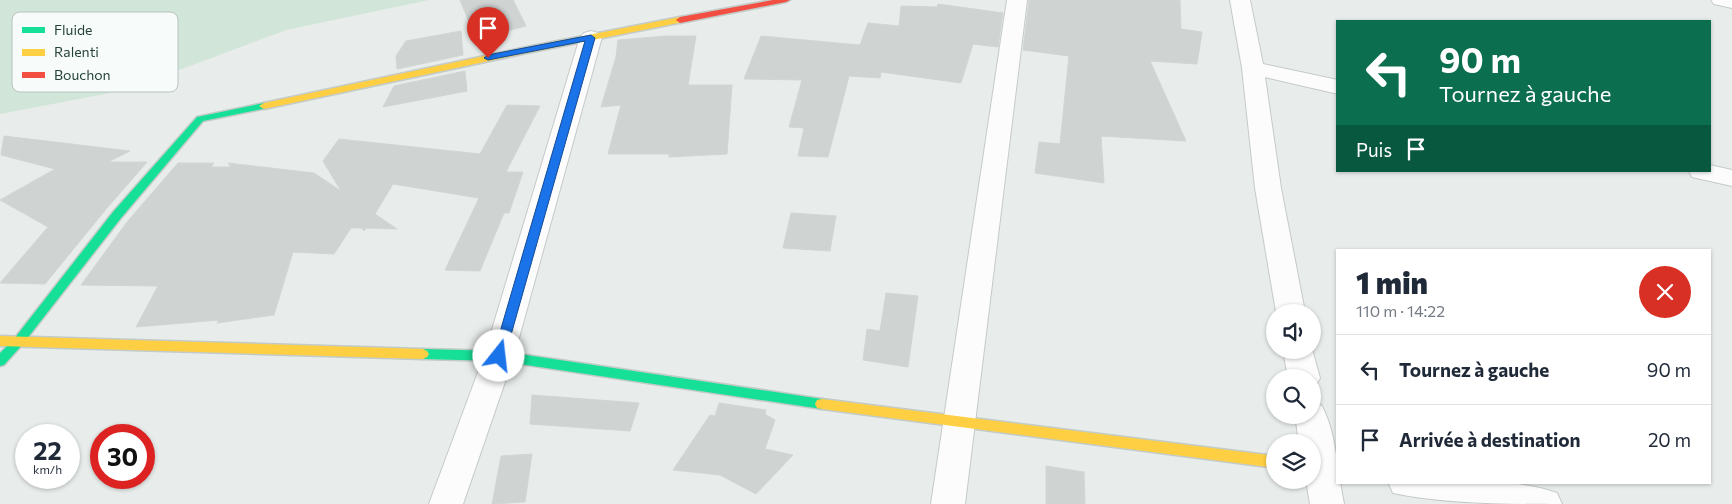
<!DOCTYPE html>
<html lang="fr">
<meta charset="utf-8">
<style>
body{margin:0;font-family:Commissioner,sans-serif;background:#f2f2f3;color:#1f2937;height:100vh;display:flex;flex-direction:column;font-size:19px;white-space:nowrap}
*{box-sizing:border-box;margin:0}
p{font-size:16px;color:#747a83}
.icon{flex:none;width:28px;height:28px;fill:none;stroke:currentColor;stroke-width:2;stroke-linecap:round;stroke-linejoin:round}
.map{position:relative;flex:1;overflow:hidden}
.side{position:absolute;left:1336px;top:249px;width:375px;height:235px;display:flex;flex-direction:column;background:#fff;border-radius:0px;box-shadow:0 1px 4px #0004}
.side>*{flex:none}
.hud{position:absolute;left:1336px;top:20px;width:375px;height:152px;border-radius:0px;box-shadow:0 1px 4px #0004;background:#0b6e4f;color:#fff;overflow:hidden}
.tools{position:absolute;left:1266px;top:304px;display:grid;gap:10px}
.tools a{display:grid;place-items:center;width:55px;height:55px;border-radius:50%;background:#fff;box-shadow:0 1px 4px #0004;font-size:25px}
.speed{position:absolute;left:15px;top:424px;display:flex;gap:10px;font-size:25px;font-weight:700;text-align:center}
.speed>*{display:grid;place-content:center;width:65px;height:65px;border-radius:50%;background:#fff;box-shadow:0 1px 4px #0004;line-height:1}
.speed small{font-size:12px;font-weight:400}
.speed .limit{border:8px solid #d22;background:#fff;color:#111}
.pin{position:absolute;display:grid;place-items:center;width:42px;height:42px;color:#fff;margin:-51px -21px;border-radius:50% 50% 50% 0;rotate:-45deg;box-shadow:0 0 5px #0007}
.pin .icon{rotate:45deg}
.me{position:absolute;width:55px;margin:-28px;rotate:16deg;stroke-linejoin:round;filter:drop-shadow(0 0 4px #0008)}
.turn{display:flex;align-items:center;gap:18px;height:105px;padding:0 20px;font-size:22px}
.turn .icon{width:65px;height:65px;stroke-width:2.5}
.turn b{display:block;font-size:35px;line-height:42px}
.then{display:flex;align-items:center;height:48px;padding:0 20px;background:#0003;gap:10px;font-size:19px}
.round{display:grid;place-items:center;flex:none;width:52px;height:52px;border-radius:26px;background:#f2f2f3}
.overview{display:flex;align-items:center;justify-content:space-between;height:85px;padding:0 20px}
h1{font-size:30px;font-weight:800;line-height:38px}
ul{padding:0;list-style:none}
li{display:flex;align-items:center;gap:15px;height:70px;padding:0 20px;border-top:1px solid #e0e1e3}
li div{flex:1}
li b{display:block;font-size:19px}
li em{font-style:normal}
.map>svg:first-child{display:block}
.green{fill:#d1e6d8}
.building{fill:#cfd4d2;stroke:#d1d6d4}
.lines{fill:none;stroke-linecap:round;stroke-linejoin:round}
.street-casing{stroke:#c5cac8;stroke-width:2}
.fast-casing{stroke:#c3cbc8;stroke-width:3}
.slow-casing{stroke:#c3cbc8;stroke-width:3}
.jam-casing{stroke:#c3cbc8;stroke-width:3}
.street{fill:#fcfcfc;fill-rule:evenodd}
.fast{fill:#16e098;fill-rule:evenodd}
.slow{fill:#ffcf43;fill-rule:evenodd}
.jam{fill:#f24e42;fill-rule:evenodd}
.route{fill:#1a73e8;stroke:#114b97}
.key{fill:#f7fbf9;stroke:#b8c4c0;stroke-width:1}
.key-label{font-size:14px;fill:#24423a}
</style>
<div class="map">
<svg width="1732" height="504" viewBox="0 0 1732 504">
<rect width="100%" height="100%" fill="#e8edeb"/>
<polygon class="green" points="0,0 429,0 286,30 126,90 0,114"/>
<g class="building">
<polygon points="460,0 513,0 526,26 476,39"/>
<polygon points="1029,0 1180,0 1181,29 1202,32 1197,64 1150,61 1186,141 1101,136 1104,183 1035,173 1039,142 1060,144 1069,56 1023,50"/>
<polygon points="938,4 1003,13 998,47 973,44 961,83 881,72 880,78 849,76 828,157 798,156 804,128 789,127 802,80 744,79 761,36 860,45 868,23 899,26 901,6 937,7"/>
<polygon points="461,31 463,55 397,69 396,56 406,41"/>
<polygon points="666,36 696,36 688,85 732,85 727,154 669,157 669,154 608,154 621,105 601,107 616,57 618,40"/>
<polygon points="465,71 467,91 383,107 394,86"/>
<polygon points="507,105 540,106 506,172 523,172 509,213 504,213 480,271 445,270 479,198 393,184 375,214 397,229 366,228 364,231 362,228 351,228 334,254 293,252 274,315 217,323 219,320 136,327 158,286 81,285 127,222 178,163 214,163 211,167 231,167 228,163 314,173 341,191 323,161 339,139 480,154"/>
<polygon points="4,136 130,151 108,162 147,162 107,208 45,284 0,283 48,227 0,200 55,169 1,155"/>
<polygon points="791,213 836,216 830,251 783,248"/>
<polygon points="886,293 918,296 908,367 863,360 867,329 880,331"/>
<polygon points="532,395 639,403 630,431 530,424"/>
<polygon points="719,403 766,410 765,414 775,420 765,449 793,455 756,494 720,475 673,470 710,415 715,416"/>
<polygon points="532,454 525,502 492,504 501,456"/>
<polygon points="1046,466 1084,472 1085,504 1046,504"/>
</g>
<g class="lines">
<defs>
<g id="street">
<polygon points="1007,0 1027,0 965,504 931,504"/>
<polygon points="1230,0 1250,0 1263,64 1338,80 1338,94 1265,77 1281,188 1305,312 1276,312 1255,188 1242,68"/>
<polygon points="1711,0 1732,0 1732,8 1714,4"/>
<polygon points="591,31 598,33 602,37 514,356 463,504 429,504 484,356 580,37 584,33"/>
<polygon points="1710,165 1732,170 1732,186 1692,177 1689,171 1710,171"/>
<polygon points="1312,349 1320,378 1315,387 1312,388 1312,378 1288,378 1283,350"/>
<path d="M1312,402L1322,406C1333,427 1338,458 1338,482H1340L1344,504H1310L1306,480H1312V442H1299L1295,415H1312Z"/>
<path d="M1388,482C1439,482 1511,476 1557,493L1562,504C1509,504 1444,504 1393,493Z"/>
</g>
<g id="fast">
<polygon points="264,103 269,106 267,108 203,121 121,218 22,345 4,365 0,366 0,353 14,339 113,212 197,117"/>
<polygon points="423,349 499,351 822,399 827,400 829,404 827,408 822,409 499,361 423,359 419,357 417,354 419,351"/>
</g>
<g id="slow">
<polygon points="680,17 683,18 683,22 527,53 264,109 259,106 264,103 527,47"/>
<polygon points="0,336 423,349 427,351 429,354 427,357 423,359 0,346"/>
<polygon points="822,399 1275,456 1275,468 822,409 817,408 815,404 817,400"/>
</g>
<polygon id="jam" points="773,0 790,0 786,2 680,23 676,20 680,17"/>
</defs>
<use href="#street" class="street-casing"/>
<use href="#fast" class="fast-casing"/>
<use href="#slow" class="slow-casing"/>
<use href="#jam" class="jam-casing"/>
<use href="#street" class="street"/>
<use href="#fast" class="fast"/>
<use href="#slow" class="slow"/>
<use href="#jam" class="jam"/>
</g>
<polygon class="route" points="591,35 595,38 505,356 503,360 495,360 493,356 585,41 488,60 484,58 488,55"/>
<rect x="12" y="12" width="166" height="80" rx="8" class="key"/>
<rect x="22" y="27" width="23" height="6" fill="#16e098"/>
<rect x="22" y="49" width="23" height="7" fill="#ffcf43"/>
<rect x="22" y="72" width="23" height="6" fill="#f24e42"/>
<g class="key-label">
<text x="54" y="35">Fluide</text>
<text x="54" y="57">Ralenti</text>
<text x="54" y="80">Bouchon</text>
</g>
</svg>
<div class="tools">
<a><svg class="icon" aria-label="sound" viewBox="0 0 24 24"><path d="M4 9h4l5-4v14l-5-4H4zM17 9q2 3 0 6"/></svg></a>
<a><svg class="icon" aria-label="search" viewBox="0 0 24 24"><circle cx="10" cy="10" r="6"/><path d="M15 15l6 6"/></svg></a>
<a><svg class="icon" aria-label="layers" viewBox="0 0 24 24"><path d="M12 4l9 5-9 5-9-5zM3 14l9 5 9-5"/></svg></a>
</div>
<div class="speed"><div>22<small>km/h</small></div><div class="limit">30</div></div>
<div class="pin" style="left:488px;top:58px;background:#d93025"><svg class="icon" aria-label="arrive" viewBox="0 0 24 24"><path d="M6 21V4h12l-3 4 3 4H6"/></svg></div>
<svg class="me" style="left:499px;top:356px" viewBox="-20 -20 40 40"><circle r="19" fill="#fff"/><path d="M0-13L10 11 0 6-10 11z" fill="#1a73e8"/></svg>
<div class="hud">
<div class="turn"><svg class="icon" aria-label="left" viewBox="0 0 24 24"><path d="M17 20v-9H6M10 6l-5 5 5 5"/></svg><div><b>90 m</b>Tournez à gauche</div></div>
<div class="then">Puis<svg class="icon" aria-label="arrive" viewBox="0 0 24 24"><path d="M6 21V4h12l-3 4 3 4H6"/></svg></div>
</div>
<section class="side">
<div class="overview"><div><h1>1 min</h1><p>110 m · 14:22</p></div><a class="round" style="background:#d93025;color:#fff"><svg class="icon" aria-label="close" viewBox="0 0 24 24"><path d="M6 6l12 12M18 6L6 18"/></svg></a></div>
<ul>
<li><svg class="icon" aria-label="left" viewBox="0 0 24 24"><path d="M17 20v-9H6M10 6l-5 5 5 5"/></svg><div><b>Tournez à gauche</b></div><em>90 m</em></li>
<li><svg class="icon" aria-label="arrive" viewBox="0 0 24 24"><path d="M6 21V4h12l-3 4 3 4H6"/></svg><div><b>Arrivée à destination</b></div><em>20 m</em></li>
</ul>
</section>
</div>
